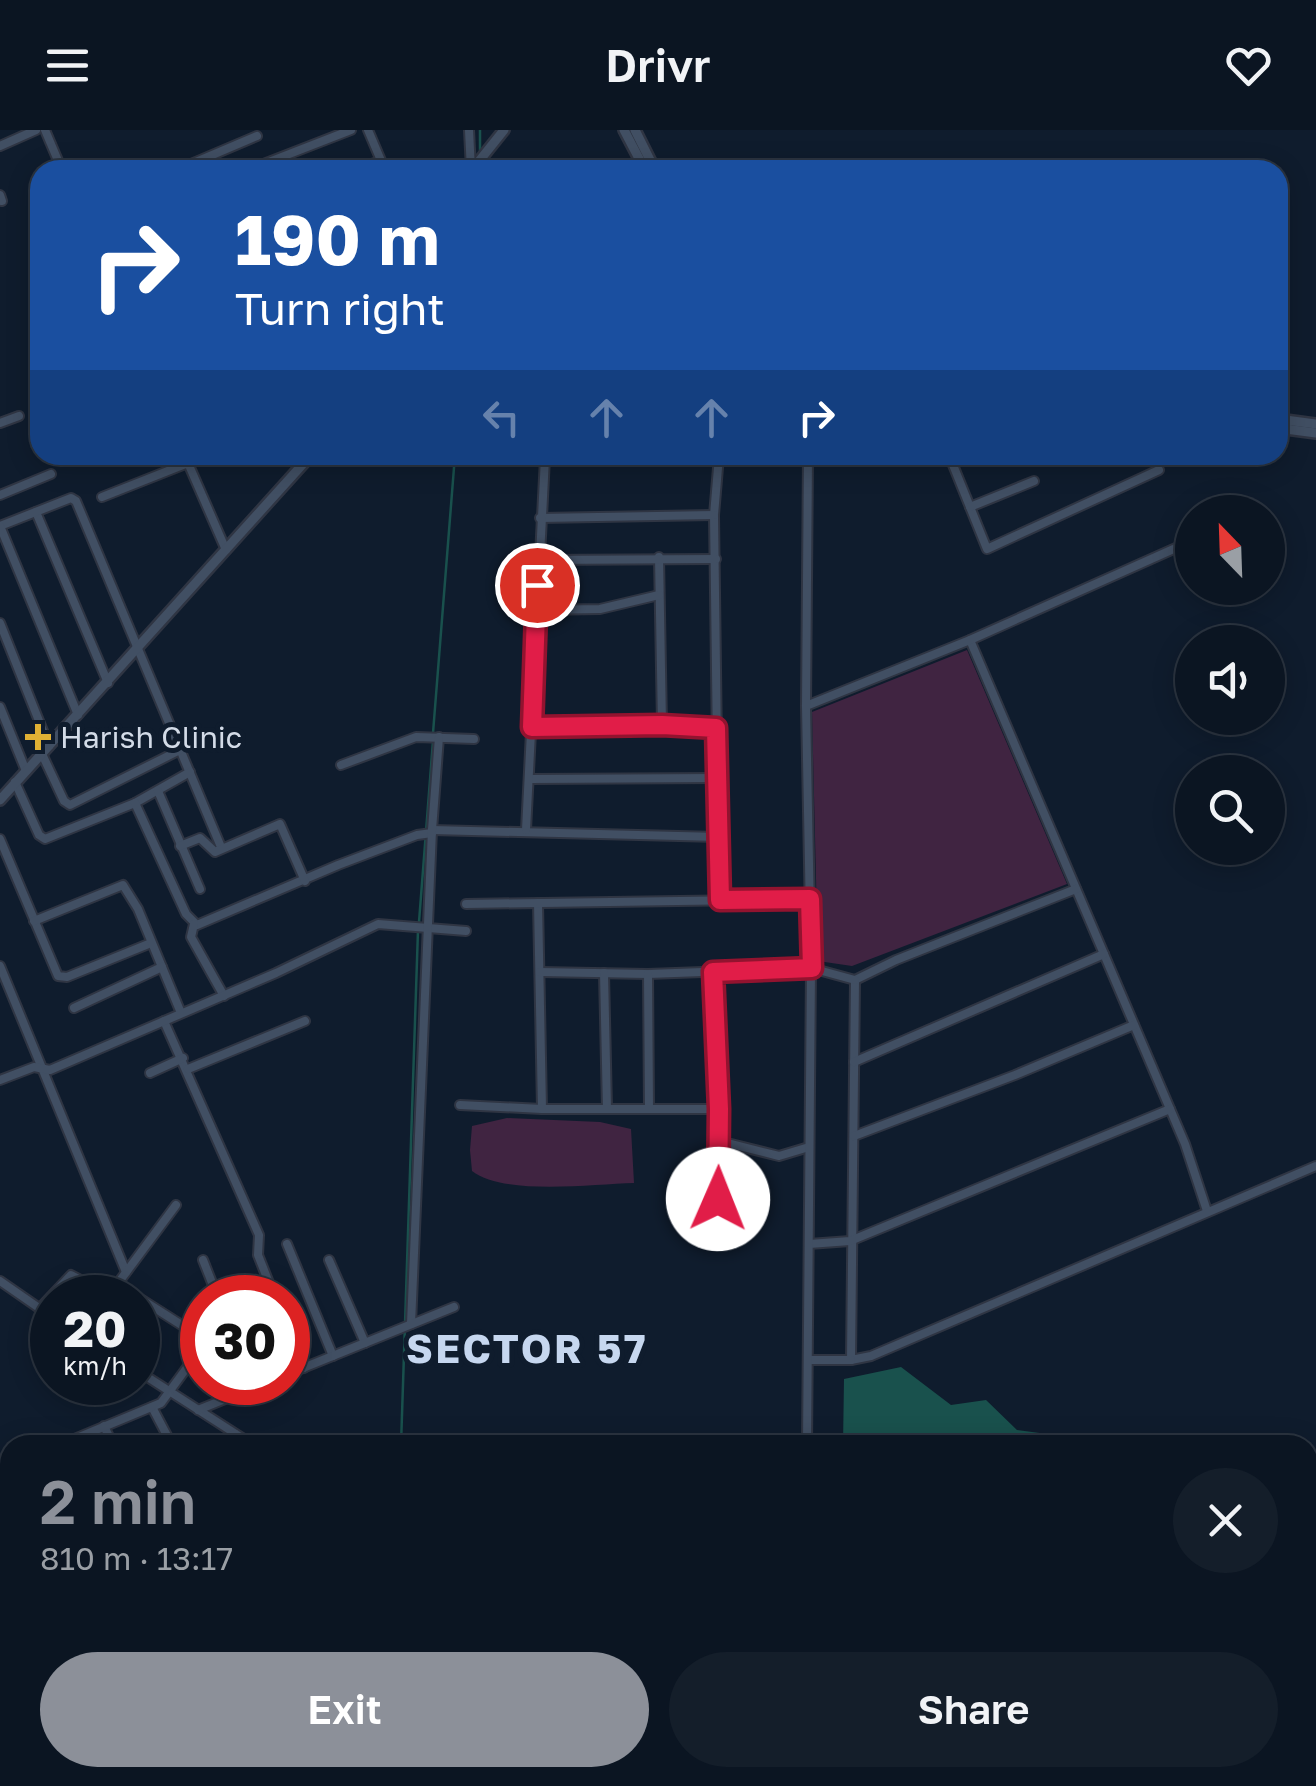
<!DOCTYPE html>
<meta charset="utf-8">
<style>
body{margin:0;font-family:"Golos Text",sans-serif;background:#141e2a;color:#f1f3f6;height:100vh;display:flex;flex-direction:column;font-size:38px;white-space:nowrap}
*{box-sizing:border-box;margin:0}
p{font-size:32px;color:#9a9fa5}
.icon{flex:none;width:55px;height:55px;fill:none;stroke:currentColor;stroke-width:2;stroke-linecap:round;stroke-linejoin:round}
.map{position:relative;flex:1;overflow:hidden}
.side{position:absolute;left:0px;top:1305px;width:1318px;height:352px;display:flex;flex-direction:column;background:#0b1522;border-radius:30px 30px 0 0;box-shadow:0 5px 25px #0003,0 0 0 2px #2b3440}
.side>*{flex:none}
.guide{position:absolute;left:30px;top:30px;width:1258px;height:305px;border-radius:30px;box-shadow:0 5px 25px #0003,0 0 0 2px #2b3440;background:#1a4fa0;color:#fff;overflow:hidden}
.needle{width:65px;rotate:337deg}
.buttons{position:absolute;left:1175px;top:365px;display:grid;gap:20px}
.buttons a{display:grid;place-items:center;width:110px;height:110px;border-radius:50%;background:#0b1522;box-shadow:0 5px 25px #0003,0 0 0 2px #2b3440;font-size:50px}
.speed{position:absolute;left:30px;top:1145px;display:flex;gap:20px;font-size:50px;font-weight:700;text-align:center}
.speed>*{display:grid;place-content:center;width:130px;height:130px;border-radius:50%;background:#0b1522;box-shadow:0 5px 25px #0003,0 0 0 2px #2b3440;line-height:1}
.speed small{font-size:25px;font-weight:400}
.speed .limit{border:15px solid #d22;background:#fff;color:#111}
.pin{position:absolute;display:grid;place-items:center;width:85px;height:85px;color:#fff;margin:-42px;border:5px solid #fff;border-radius:50%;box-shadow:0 2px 10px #0007}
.me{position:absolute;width:110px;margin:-55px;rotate:1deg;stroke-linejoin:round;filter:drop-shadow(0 0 8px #0008)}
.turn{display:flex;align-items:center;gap:35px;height:210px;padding:0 40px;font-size:45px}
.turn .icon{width:130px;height:130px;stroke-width:2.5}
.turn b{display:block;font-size:70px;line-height:85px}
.lanes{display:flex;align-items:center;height:95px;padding:0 40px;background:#0003;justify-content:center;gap:50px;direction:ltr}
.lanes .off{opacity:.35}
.round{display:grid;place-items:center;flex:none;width:105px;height:105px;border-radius:52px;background:#141e2a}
.overview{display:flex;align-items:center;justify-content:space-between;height:170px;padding:0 40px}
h1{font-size:60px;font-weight:600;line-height:75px;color:#8c9099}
.action{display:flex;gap:20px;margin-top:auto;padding:20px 40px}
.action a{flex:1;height:115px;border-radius:60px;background:#8c9099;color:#fff;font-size:40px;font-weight:600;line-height:115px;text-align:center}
.action a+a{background:#141e2a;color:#f1f3f6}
header{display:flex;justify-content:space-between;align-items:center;height:130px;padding:0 40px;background:#0b1522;font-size:45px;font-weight:600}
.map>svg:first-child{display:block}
.green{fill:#402441}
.water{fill:#19514d}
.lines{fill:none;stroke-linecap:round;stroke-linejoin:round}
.stream{stroke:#19514d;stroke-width:2.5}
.minor-casing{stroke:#2f3543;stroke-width:12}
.tertiary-casing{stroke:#2f3543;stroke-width:14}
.minor{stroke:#414f63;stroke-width:8}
.tertiary{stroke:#414f63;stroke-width:9}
.route-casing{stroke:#92132f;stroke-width:25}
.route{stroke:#e11d48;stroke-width:18}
.poi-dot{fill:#dfb034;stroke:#0f1c2d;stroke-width:4}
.labels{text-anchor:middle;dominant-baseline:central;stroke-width:10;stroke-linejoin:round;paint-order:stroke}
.poi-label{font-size:30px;fill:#d3dbe7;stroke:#0f1c2d;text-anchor:start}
.district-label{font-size:40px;font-weight:bold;letter-spacing:2.5px;fill:#c6d7ef;stroke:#0f1c2d}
</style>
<header><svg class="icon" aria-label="menu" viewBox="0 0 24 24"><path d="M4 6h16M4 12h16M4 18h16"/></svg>Drivr<svg class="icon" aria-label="heart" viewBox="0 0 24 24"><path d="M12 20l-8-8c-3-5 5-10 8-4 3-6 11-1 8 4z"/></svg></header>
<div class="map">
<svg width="1316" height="1656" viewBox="0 0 1316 1656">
<rect width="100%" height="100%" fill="#0f1c2d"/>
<g class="green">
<polygon points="967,520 1067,754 852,836 818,831 812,582"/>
<path d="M507,988L600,992L631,999L634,1053C592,1054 505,1066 472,1041L470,1020L472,996Z"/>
</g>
<polygon class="water" points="901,1237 951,1275 986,1270 1017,1300 1047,1304 1052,1315 843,1315 844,1249"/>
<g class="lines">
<g class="stream">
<polyline points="480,0 480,23"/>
<polyline points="433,603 455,325"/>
<polyline points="419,792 433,611"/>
<polyline points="401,1315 418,800"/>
<polyline points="544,1648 548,1656"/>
</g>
<defs>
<g id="minor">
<polyline points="45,0 62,40"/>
<polyline points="368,0 385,40"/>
<polyline points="469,0 471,40"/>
<polyline points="0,16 36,0"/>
<polyline points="177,40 257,6"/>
<polyline points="248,40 351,0"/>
<polyline points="353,40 381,31"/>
<polyline points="0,65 2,71"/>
<polyline points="0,293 19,286"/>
<polyline points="949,325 987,419 1159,340"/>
<polyline points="719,326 714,385 719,770"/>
<polyline points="489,331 808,325"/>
<polyline points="188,333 204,325"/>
<polyline points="0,365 51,344"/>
<polyline points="102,367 188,333 226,420"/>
<polyline points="970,377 1034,351"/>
<polyline points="36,382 108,553"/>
<polyline points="540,388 714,385"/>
<polyline points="0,396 71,368 76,371 221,717"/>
<polyline points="0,396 78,585"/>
<polyline points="659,427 662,595"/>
<polyline points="538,430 716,429"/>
<polyline points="536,480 600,479 659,465"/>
<polyline points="0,493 49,616"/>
<polyline points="970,510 1185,1014 1207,1081"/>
<polyline points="806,576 970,510 1187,413"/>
<polyline points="0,577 26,641"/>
<polyline points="532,597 662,595 716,598"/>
<polyline points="42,624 64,671 70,675 180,620"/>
<polyline points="341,635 416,607 474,609"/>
<polyline points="529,649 718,648"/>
<polyline points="15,652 39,705 45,709 135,673 190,642"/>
<polyline points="158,661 200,759"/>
<polyline points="135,673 186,784 197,795 338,735 417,705 432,703"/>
<polyline points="432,700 719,707"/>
<polyline points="526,700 545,328"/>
<polyline points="0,709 58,846 67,847 151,813"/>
<polyline points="180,716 200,708 215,722 280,694 305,751"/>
<polyline points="1076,759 896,830 855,850 851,1230 871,1226 1316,1036"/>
<polyline points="538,773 542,979"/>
<polyline points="466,774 810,769"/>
<polyline points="34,791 123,755 138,779 181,883"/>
<polyline points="194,794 191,807 224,866"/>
<polyline points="0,836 126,1142"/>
<polyline points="540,842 648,844 811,838 855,850"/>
<polyline points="713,842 719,979 718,1069"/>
<polyline points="604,843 607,979"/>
<polyline points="648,844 649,979"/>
<polyline points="74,878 162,837"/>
<polyline points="164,891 259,1105 258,1125 275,1168"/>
<polyline points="854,932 1104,824"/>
<polyline points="188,939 305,891"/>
<polyline points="150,943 183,928"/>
<polyline points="0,950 34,937 50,940 276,843 378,794 466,801"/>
<polyline points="460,975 542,979 719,979"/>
<polyline points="854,1006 1015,945 1134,895"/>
<polyline points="719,1011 779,1026 809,1017"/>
<polyline points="287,1114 333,1226"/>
<polyline points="809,1114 850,1111 1170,979"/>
<polyline points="203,1130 218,1168"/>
<polyline points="329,1130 365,1213"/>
<polyline points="0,1151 52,1187"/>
<polyline points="117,1154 202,1208"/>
<polyline points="107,1168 176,1075"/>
<polyline points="40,1178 71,1145 109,1165"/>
<polyline points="411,1194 432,700 439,607"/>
<polyline points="288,1198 304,1238"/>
<polyline points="809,1230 851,1230"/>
<polyline points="138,1241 253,1315"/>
<polyline points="288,1244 454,1177"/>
<polyline points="152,1277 172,1315"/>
<polyline points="198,1280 267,1252"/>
<polyline points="104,1296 113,1315"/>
<polyline points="60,1315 161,1273 202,1217"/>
<polyline points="211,1315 235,1304"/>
<polyline points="807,1315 811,838 806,576 808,325"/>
<polyline points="0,1340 10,1336"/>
<polyline points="0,1616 10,1612"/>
</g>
<g id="tertiary">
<polyline points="624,0 645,40"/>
<polyline points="635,0 655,40"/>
<polyline points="472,40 504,0"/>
<polyline points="1278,289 1316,294"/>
<polyline points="1278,298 1316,303"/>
<polyline points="0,670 311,325"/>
</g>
</defs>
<use href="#minor" class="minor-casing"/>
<use href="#tertiary" class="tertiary-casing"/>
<use href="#minor" class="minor"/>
<use href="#tertiary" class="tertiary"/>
</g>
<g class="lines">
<defs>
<polyline id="route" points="537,455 532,597 662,595 716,598 720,770 810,769 812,838 713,842 719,979 718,1069"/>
</defs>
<use href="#route" class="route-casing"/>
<use href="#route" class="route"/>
</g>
<path class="poi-dot" d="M33 592h10v10h10v10h-10v10h-10v-10h-10v-10h10z"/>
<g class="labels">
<g class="poi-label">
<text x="60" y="607">Harish Clinic</text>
</g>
<g class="district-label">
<text x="527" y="1218">SECTOR 57</text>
</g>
</g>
</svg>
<div class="buttons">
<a><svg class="needle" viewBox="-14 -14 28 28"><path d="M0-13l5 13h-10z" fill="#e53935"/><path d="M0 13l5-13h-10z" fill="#9a9fa5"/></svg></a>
<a><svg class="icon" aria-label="sound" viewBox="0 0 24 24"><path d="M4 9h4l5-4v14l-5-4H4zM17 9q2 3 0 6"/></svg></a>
<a><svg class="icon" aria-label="search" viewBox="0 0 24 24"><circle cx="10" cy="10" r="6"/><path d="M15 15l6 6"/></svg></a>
</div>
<div class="speed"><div>20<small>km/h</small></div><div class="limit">30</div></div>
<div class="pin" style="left:537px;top:455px;background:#d93025"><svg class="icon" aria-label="arrive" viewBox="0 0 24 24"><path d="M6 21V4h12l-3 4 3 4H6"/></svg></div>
<svg class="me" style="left:718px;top:1069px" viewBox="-20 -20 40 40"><circle r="19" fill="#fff"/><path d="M0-13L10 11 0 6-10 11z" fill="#e11d48"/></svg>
<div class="guide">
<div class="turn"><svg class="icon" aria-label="right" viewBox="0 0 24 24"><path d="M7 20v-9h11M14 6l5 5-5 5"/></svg><div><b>190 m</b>Turn right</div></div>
<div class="lanes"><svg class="icon off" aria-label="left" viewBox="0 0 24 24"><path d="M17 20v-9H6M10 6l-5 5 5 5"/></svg><svg class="icon off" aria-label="ahead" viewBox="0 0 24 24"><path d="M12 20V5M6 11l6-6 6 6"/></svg><svg class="icon off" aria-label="ahead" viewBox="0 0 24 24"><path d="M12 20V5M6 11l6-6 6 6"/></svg><svg class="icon" aria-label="right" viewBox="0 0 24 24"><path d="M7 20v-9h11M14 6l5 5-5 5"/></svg></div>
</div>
<section class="side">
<div class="overview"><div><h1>2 min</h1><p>810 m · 13:17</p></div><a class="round"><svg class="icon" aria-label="close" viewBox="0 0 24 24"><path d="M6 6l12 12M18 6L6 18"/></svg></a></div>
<div class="action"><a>Exit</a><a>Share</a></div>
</section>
</div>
